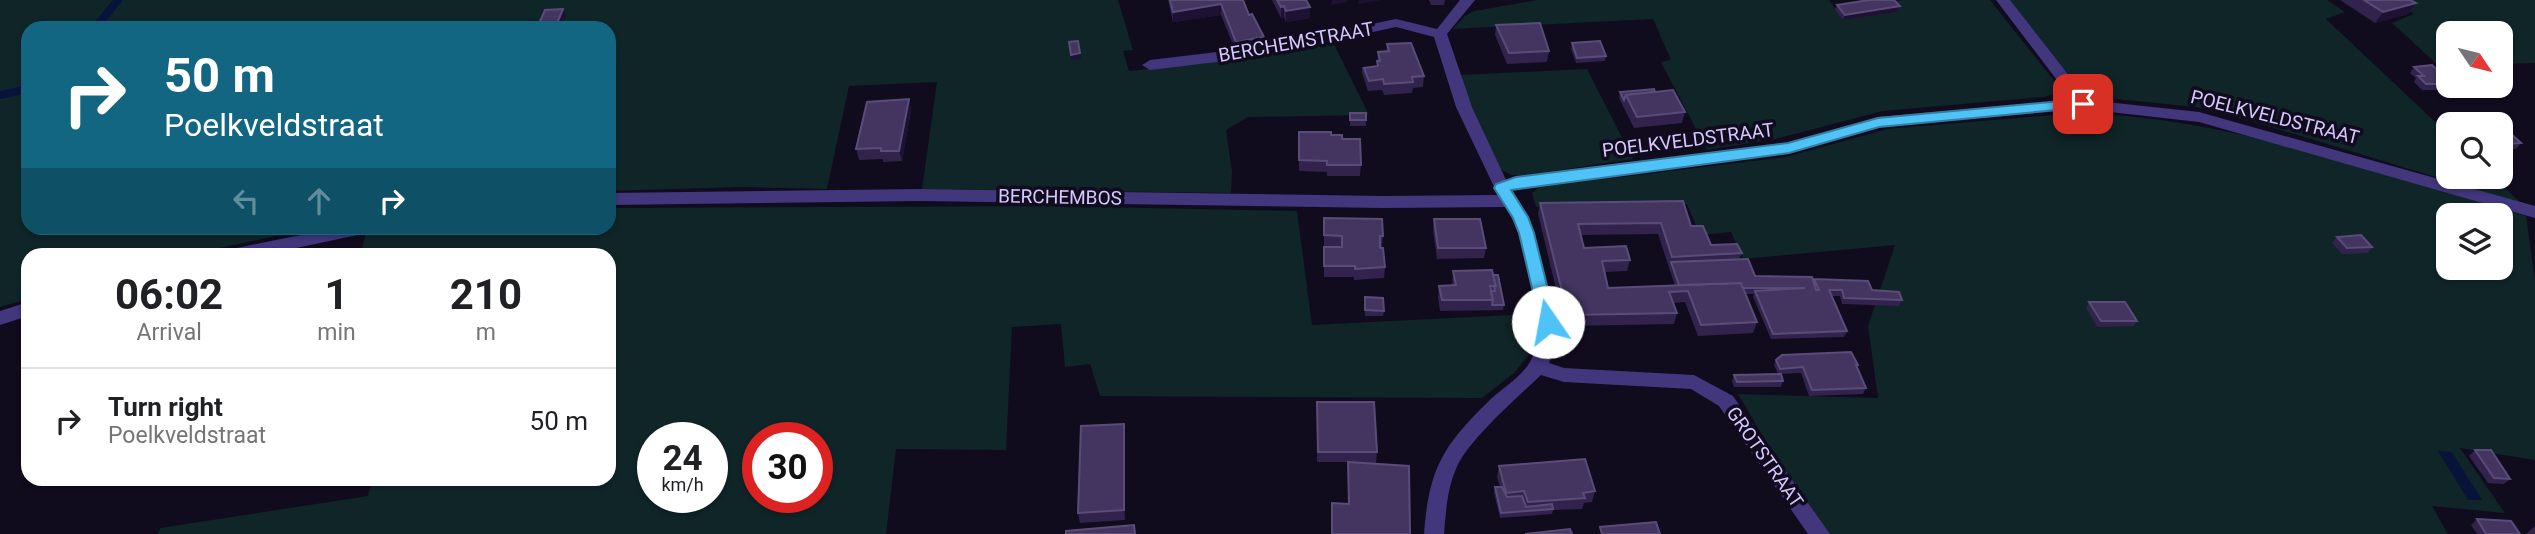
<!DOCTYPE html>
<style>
body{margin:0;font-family:Roboto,sans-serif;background:#f2f2f2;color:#202124;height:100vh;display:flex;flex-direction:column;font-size:26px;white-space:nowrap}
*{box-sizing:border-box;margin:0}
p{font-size:23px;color:#757577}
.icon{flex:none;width:38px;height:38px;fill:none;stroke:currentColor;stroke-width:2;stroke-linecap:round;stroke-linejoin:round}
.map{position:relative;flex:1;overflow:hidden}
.drawer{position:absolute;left:21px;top:248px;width:595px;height:238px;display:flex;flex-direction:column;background:#fff;border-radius:21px;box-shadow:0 2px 5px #0004}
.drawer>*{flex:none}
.guide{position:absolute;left:21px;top:21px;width:595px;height:214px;border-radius:21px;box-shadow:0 2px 5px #0004;background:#126681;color:#fff;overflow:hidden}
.needle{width:46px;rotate:125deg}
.controls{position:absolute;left:2436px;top:21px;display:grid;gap:14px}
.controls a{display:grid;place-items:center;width:77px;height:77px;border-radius:14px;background:#fff;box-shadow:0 2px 5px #0004;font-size:35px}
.speed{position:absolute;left:637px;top:422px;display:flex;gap:14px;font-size:35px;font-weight:700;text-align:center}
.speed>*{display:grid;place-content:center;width:91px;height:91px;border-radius:50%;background:#fff;box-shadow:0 2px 5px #0004;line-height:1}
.speed small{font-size:18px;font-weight:400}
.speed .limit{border:10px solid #d22;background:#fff;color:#111}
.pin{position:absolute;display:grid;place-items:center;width:60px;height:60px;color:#fff;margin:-30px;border-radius:14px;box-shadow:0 4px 10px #0006}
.me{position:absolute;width:77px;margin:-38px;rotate:348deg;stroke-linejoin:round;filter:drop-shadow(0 0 5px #0008)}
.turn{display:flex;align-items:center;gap:24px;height:147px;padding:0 28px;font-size:32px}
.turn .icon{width:91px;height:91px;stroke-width:2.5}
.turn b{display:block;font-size:49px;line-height:60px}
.lanes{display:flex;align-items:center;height:66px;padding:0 28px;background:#0003;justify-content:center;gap:35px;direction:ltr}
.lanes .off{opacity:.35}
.eta{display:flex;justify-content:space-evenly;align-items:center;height:119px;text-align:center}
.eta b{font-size:42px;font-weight:700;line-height:49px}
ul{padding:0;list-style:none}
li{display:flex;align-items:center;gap:21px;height:105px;padding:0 28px;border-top:2px solid #e0e0e0}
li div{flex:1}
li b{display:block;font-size:26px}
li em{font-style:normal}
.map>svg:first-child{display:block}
.green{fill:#0f2528;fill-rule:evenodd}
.water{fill:#08133a}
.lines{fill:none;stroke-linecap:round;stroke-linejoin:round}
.stream{stroke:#08133a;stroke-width:8}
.minor{fill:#42367d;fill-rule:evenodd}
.wall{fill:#31234c;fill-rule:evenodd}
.shaded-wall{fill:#1d1232}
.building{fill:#433560;stroke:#5a4c79;stroke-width:2}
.route{fill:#4fc3f7;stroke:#337fa1;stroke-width:2}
.labels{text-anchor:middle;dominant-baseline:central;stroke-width:7;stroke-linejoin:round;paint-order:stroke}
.street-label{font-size:19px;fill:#d6c8ff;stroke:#110b1e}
</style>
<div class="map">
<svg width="2535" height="534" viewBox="0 0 2535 534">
<rect width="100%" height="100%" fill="#110b1e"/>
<g class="green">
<polygon points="0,0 1118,0 1133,50 1123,51 1129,71 1207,63 1332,40 1369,115 1248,117 1226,130 1232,172 1231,193 922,189 937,82 849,86 827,189 739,187 609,191 609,28 28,28 28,228 314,228 187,255 28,256 28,299 0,307"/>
<polygon points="1538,0 1829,0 1843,20 1901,0 1990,0 2059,87 2058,93 2044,97 1883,111 1775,139 1707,150 1661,62 1671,60 1653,19 1453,29 1465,16 1474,11"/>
<polygon points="2005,0 2327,0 2345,12 2326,19 2448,134 2448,177 2494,177 2521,203 2258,123 2196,107 2086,96"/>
<polygon points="2392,0 2535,0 2535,63 2501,64 2501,33 2448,33 2448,67 2440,67 2392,23 2414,14"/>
<polygon points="1587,69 1633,159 1527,175 1511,175 1500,169 1458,75"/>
<path d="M2076,113C2227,116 2382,174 2526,216L2535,280V460L2460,448L2505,513L2432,506L2448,534H1830L1771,450L1738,394L1878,398L1868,326L1895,245L1743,259L1731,232L1700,235L1687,204L1536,207L1532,193L1538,188L1548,186L1786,157L1887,129ZM2448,215H2501V268H2448Z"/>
<path d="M1046,206L1297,211L1312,325L1530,314L1531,352L1514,373L1482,398L1100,396L1090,364L1065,367L1061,324L1012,327L1006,450L896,449L886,534H158L160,528L368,496L372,480H609V256L360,255L366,234L413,228H609V208ZM653,438H712V497H653ZM758,438H817V497H758Z"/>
</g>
<polygon class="water" points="2438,451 2452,452 2482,500 2468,500"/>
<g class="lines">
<g class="stream">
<polyline points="95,28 118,0"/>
<polyline points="0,95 28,89"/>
</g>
<g class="minor">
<path d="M1460,0H1475L1447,34L1472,107L1506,180L1788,143L1878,117L2072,100L1996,0H2010L2088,100L2199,112L2535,206V218L2199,122L2083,109L1879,127L1789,153L1519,187L1512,190L1529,217L1557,322L1556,342L1549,363L1564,368L1694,375L1733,396L1830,534H1808L1719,406L1691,389L1564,382L1541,375C1518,397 1467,441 1456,469C1447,490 1446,511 1444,534H1424C1429,468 1443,445 1491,399C1503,388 1522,376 1530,362C1549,331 1524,236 1506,207L1383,208L920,201L609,205V193L920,189L1383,196L1498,195L1456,107L1434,37L1396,27L1259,57L1150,70L1142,65L1150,60L1259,47L1396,19L1437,29Z"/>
<polygon points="335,228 371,228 362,234 259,256 219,256 227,250"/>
<polygon points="28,302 28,316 0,325 0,311"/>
</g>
</g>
<g class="wall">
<polygon points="1168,0 1243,0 1249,15 1264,37 1264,48 1236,52 1221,15 1173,22"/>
<polygon points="1272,0 1306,0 1310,7 1310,18 1286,22 1284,17 1281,18"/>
<polygon points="1429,0 1445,0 1444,5 1431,5"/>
<polygon points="2340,0 2410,0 2416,3 2408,14 2375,23"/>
<polygon points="1837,5 1900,6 1897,12 1843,20 1835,10"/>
<polygon points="1496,25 1549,51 1547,62 1507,64 1495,35"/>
<polygon points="1572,43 1606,56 1605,61 1576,63 1571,49"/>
<polygon points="1387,44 1424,76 1423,87 1413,88 1412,93 1384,95 1382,90 1368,91 1362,73 1362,67 1377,66 1378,52 1386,52"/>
<polygon points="2414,67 2448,80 2448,86 2451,86 2448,90 2422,90 2414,82 2416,78 2410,73"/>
<polygon points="1620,92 1655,92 1685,112 1682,123 1634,128 1619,98"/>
<polygon points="909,99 911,110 902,161 883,162 883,159 859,160 856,149"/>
<polygon points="1366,113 1366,126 1350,126 1350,119"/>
<polygon points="2479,118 2490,118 2499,123 2521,143 2516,149 2501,150 2501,124 2475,124"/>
<polygon points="1299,132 1331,135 1342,139 1361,165 1360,176 1327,176 1327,172 1299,171"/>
<path d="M1540,203L1691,226L1711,245L1742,253L1739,259L1755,276L1813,281L1814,279L1872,290L1902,300L1899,306L1842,304L1840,296H1831L1847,331L1844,337L1771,339L1753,297L1754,294H1745L1757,322L1753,333L1698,336L1685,302L1673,303L1677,313L1674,324L1565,326L1538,214ZM1658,234L1675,286L1608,288L1605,272L1627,271L1630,260L1584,248L1581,235Z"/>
<polygon points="1324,218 1383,236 1382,247 1380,247 1385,267 1384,278 1354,280 1354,277 1324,277 1324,247 1341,247 1341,246 1324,246"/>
<polygon points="1434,219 1486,248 1484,258 1437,259 1433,230"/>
<polygon points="2337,237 2372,247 2368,253 2342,254 2332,243"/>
<polygon points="1492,270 1504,305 1503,310 1440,311 1438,297 1439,286 1452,285 1453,271"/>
<polygon points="1365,297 1384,311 1383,316 1365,316"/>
<polygon points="2089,302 2137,321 2134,326 2097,327 2086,308"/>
<polygon points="1776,360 1858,365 1857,368 1866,388 1863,394 1809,396 1801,373 1780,374 1783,381 1781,387 1734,387 1732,381 1734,375 1778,374 1774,365"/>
<polygon points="1317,402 1377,452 1376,463 1355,462 1409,466 1348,504 1348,462 1317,462"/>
<polygon points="1124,424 1125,434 1125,520 1080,523 1078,513"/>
<polygon points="2475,450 2510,479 2504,484 2488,483 2469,456"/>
<polygon points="1499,466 1595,491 1592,502 1584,503 1582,509 1553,510 1552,514 1500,518 1494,493 1495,487 1500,487 1497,477"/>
<polygon points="2477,519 2520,534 2477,534 2471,525"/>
<polygon points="2535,526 2535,534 2526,534"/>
</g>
<g class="shaded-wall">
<polygon points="1332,0 1347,0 1347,2 1331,5"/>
<polygon points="1359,0 1382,0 1358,4"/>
<polygon points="2416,3 2408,14 2375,23 2383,12"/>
<polygon points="1221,4 1221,15 1173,22 1173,12"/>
<polygon points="1284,6 1284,17 1281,18 1281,7"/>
<polygon points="1900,6 1897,12 1843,20 1845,15"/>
<polygon points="1310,7 1310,18 1286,22 1286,11"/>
<polygon points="563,9 566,15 560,28 555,28"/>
<polygon points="1264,37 1264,48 1236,52 1236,42"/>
<polygon points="1080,53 1081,59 1071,60 1071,55"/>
<polygon points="909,99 911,110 902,161 899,151"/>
<polygon points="1124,424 1125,434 1125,520 1124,510"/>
</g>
<g class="building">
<polygon points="1170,0 1243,0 1249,15 1252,14 1264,37 1236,42 1221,4 1173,12"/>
<polygon points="1277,0 1306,0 1310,7 1286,11 1284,6 1281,7"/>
<polygon points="1869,0 1894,0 1900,6 1845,15 1837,5"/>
<polygon points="2364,0 2410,0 2416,3 2383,12"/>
<polygon points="563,9 555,28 537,28 545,10"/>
<polygon points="1540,23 1549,51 1509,53 1496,25"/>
<polygon points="1078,41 1080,53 1071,55 1069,42"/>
<polygon points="1600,41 1606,56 1577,58 1572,43"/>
<polygon points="1411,43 1424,76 1412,77 1413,82 1384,84 1383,79 1369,81 1364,68 1378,66 1377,61 1380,61 1378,52 1389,51 1387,44"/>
<polygon points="2432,65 2448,80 2448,84 2426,84 2418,76 2424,76 2414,67"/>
<polygon points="1654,89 1655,92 1626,95 1624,100 1620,92"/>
<polygon points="1673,90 1685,112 1637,117 1626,95"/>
<polygon points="909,99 899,151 881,151 881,148 856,149 867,102"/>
<rect x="1350" y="113" width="16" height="7"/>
<polygon points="2479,118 2490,118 2499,123 2521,143 2505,144 2501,140 2501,124 2485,124"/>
<polygon points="1299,132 1331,132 1331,135 1342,135 1342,139 1360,139 1361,165 1327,165 1327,161 1299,160"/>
<polygon points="1683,201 1691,226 1703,226 1711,245 1737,244 1742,253 1672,257 1661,223 1578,224 1584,248 1626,246 1630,260 1602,261 1608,288 1741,283 1757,322 1701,325 1688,291 1669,292 1677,313 1568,315 1540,203"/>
<polygon points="1324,218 1382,219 1383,236 1380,236 1380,248 1383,248 1385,267 1355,269 1355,266 1324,266 1324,247 1342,247 1342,236 1324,235"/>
<polygon points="1434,219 1480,219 1486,248 1438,248"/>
<polygon points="2361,235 2372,247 2347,248 2337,237"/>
<polygon points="1748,259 1755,276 1812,277 1816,290 1819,290 1814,279 1868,281 1872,290 1899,292 1902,300 1844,298 1842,290 1829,290 1847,331 1773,334 1755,291 1805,288 1743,288 1741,283 1679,285 1671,262"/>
<polygon points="1492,270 1496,286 1490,286 1493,300 1442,300 1439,286 1456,285 1453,271"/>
<polygon points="1493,275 1498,275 1504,305 1492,305 1493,300 1491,291 1495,291 1494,286 1496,286"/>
<polygon points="1365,297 1383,298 1384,311 1365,310"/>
<polygon points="2089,302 2125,302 2137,321 2101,321"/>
<polygon points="1851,352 1858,365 1856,365 1866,388 1812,390 1803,367 1780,369 1776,360 1782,355"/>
<polygon points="1781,374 1783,381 1737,382 1734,375"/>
<polygon points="1317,402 1374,402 1377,452 1318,452"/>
<polygon points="1124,424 1124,510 1078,513 1081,426"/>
<polygon points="2475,450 2491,450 2510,479 2494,478"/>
<polygon points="1585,459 1595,491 1583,493 1585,498 1528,502 1524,491 1506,493 1499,466"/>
<polygon points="1348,462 1409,466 1410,534 1332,534 1332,503 1349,504"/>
<polygon points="1495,487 1502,487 1507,497 1522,496 1526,507 1552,504 1553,509 1501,513"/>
<polygon points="2477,519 2511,521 2520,534 2486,534"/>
<polygon points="1656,522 1660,534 1602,534 1600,527"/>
<polygon points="1134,525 1135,534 1066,534 1066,531"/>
<polygon points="1570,529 1572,534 1525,534"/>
</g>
<polygon class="route" points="2083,99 2088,101 2088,107 1879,127 1789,153 1511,190 1528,217 1534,233 1556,322 1548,328 1540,322 1519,233 1513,218 1494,188 1496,184 1516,177 1788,143 1878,118"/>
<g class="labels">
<g class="street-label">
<text transform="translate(1296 42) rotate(-10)">BERCHEMSTRAAT</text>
<text transform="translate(2275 117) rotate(14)">POELKVELDSTRAAT</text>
<text transform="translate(1688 140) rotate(-7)">POELKVELDSTRAAT</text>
<text transform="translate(1060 197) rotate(1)">BERCHEMBOS</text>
<text transform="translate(1765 457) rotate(55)">GROTSTRAAT</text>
</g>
</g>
</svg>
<div class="controls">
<a><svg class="needle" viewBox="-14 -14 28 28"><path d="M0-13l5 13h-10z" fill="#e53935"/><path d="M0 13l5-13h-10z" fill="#757577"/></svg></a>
<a><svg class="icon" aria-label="search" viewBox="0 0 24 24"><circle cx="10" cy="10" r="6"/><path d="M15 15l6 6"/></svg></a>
<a><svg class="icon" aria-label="layers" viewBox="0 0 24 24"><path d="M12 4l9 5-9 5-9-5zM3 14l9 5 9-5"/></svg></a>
</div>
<div class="speed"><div>24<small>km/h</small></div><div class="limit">30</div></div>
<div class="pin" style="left:2083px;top:104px;background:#d93025"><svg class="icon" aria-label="arrive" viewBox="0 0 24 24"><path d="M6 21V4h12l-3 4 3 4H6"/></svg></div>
<svg class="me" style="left:1548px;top:322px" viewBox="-20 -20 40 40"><circle r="19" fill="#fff"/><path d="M0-13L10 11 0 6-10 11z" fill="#4fc3f7"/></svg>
<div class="guide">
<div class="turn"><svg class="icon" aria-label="right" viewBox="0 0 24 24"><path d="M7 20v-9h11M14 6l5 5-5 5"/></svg><div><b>50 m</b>Poelkveldstraat</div></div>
<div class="lanes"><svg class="icon off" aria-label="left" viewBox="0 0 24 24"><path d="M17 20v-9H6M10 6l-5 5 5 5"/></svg><svg class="icon off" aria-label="ahead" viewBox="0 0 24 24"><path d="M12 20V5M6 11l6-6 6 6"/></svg><svg class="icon" aria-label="right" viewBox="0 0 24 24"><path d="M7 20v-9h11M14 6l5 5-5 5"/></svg></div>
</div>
<section class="drawer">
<div class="eta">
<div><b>06:02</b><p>Arrival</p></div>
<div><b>1</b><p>min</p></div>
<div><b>210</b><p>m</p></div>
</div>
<ul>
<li><svg class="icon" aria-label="right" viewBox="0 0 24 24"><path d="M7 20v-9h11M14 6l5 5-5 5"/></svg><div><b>Turn right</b><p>Poelkveldstraat</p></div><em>50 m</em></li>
</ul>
</section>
</div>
